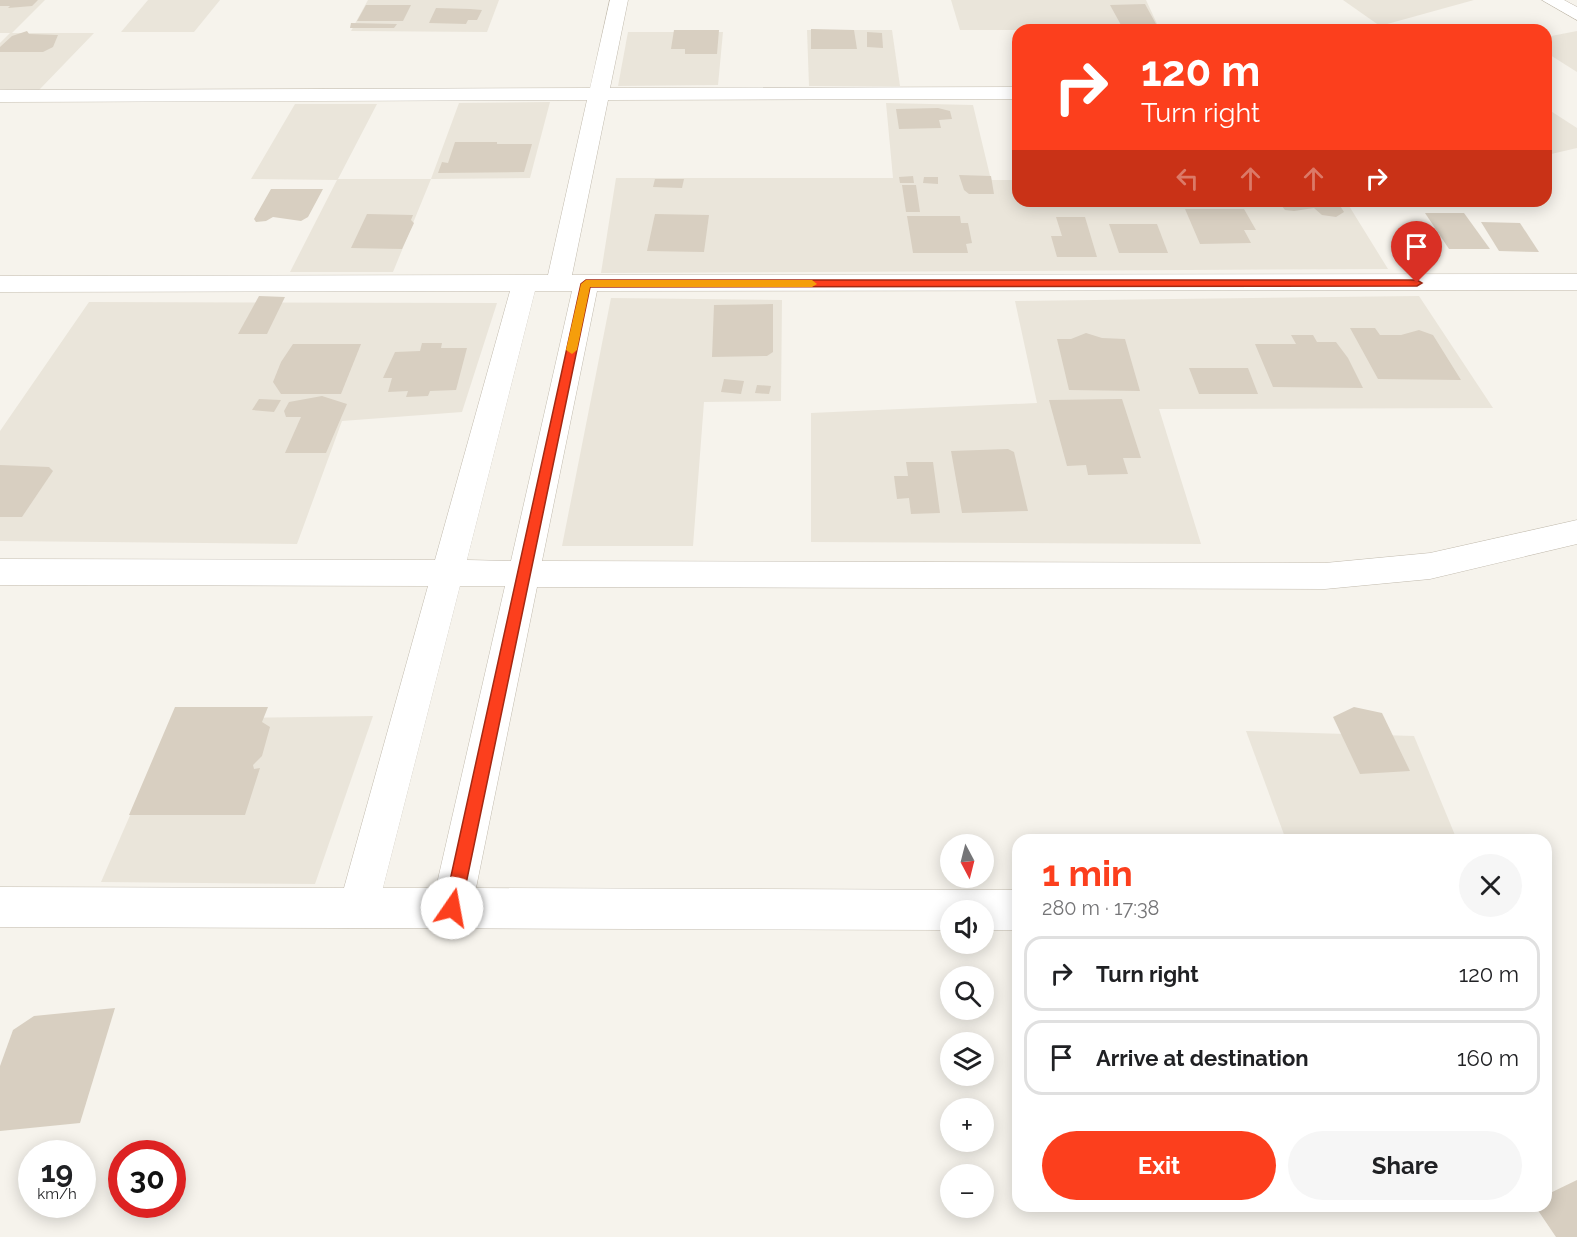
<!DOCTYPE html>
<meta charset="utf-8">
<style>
body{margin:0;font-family:Raleway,sans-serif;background:#f6f6f6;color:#202124;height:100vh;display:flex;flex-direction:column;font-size:22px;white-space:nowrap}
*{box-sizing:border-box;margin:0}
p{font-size:20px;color:#757577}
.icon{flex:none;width:33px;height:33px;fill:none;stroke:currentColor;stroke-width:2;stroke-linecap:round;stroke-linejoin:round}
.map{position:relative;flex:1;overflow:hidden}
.sheet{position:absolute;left:1012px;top:834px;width:540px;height:378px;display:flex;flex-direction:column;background:#fff;border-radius:18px;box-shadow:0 3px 15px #0003}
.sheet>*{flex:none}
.top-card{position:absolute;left:1012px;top:24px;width:540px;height:183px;border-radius:18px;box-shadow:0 3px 15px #0003;background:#fc3f1d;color:#fff;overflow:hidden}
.needle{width:39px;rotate:173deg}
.buttons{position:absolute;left:940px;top:834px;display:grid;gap:12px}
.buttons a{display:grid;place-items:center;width:54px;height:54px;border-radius:50%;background:#fff;box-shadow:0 3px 15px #0003;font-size:30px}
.speed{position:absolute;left:18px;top:1140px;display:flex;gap:12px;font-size:30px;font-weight:700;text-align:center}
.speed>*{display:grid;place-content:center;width:78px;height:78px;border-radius:50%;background:#fff;box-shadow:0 3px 15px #0003;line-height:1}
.speed small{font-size:15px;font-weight:400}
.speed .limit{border:9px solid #d22;background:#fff;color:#111}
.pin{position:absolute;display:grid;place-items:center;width:51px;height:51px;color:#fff;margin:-62px -26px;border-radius:50% 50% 50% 0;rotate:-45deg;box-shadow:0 0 6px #0007}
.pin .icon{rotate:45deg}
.me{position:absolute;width:66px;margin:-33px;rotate:12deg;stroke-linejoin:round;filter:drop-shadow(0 0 4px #0008)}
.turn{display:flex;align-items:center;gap:21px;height:126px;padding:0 30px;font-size:27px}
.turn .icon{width:78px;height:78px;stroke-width:2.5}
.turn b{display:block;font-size:42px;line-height:51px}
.lanes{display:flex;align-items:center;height:57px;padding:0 30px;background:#0003;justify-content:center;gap:30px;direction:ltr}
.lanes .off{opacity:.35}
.round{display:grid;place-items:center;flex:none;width:63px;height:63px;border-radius:32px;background:#f6f6f6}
.summary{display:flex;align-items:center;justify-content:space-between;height:102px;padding:0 30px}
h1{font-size:36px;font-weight:700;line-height:45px;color:#fc3f1d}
.cta{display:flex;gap:12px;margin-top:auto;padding:12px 30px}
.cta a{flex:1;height:69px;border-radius:36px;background:#fc3f1d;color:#fff;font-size:24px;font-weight:700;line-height:69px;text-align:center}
.cta a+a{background:#f6f6f6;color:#202124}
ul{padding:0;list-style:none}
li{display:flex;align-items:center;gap:18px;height:75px;margin:0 12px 9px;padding:0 18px;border:3px solid #e0e0e0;border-radius:18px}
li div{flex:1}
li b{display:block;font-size:22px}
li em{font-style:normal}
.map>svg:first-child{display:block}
.residential{fill:#eae5da}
.building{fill:#d8cfc1}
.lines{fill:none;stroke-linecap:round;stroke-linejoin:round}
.street-casing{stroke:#c2bbae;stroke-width:1}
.street{fill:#fff;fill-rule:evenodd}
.route{fill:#fc3f1d;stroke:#a42913;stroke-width:1.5}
.slow{fill:#f59e0b}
</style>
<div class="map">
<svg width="1577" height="1237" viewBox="0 0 1577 1237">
<rect width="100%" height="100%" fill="#f6f3ec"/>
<g class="residential">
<polygon points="0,0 45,0 12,33 94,33 39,90 0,89 0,43 10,33 0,33"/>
<polygon points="148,0 220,0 194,32 121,32"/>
<polygon points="368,0 499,0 487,32 351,31"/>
<polygon points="951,0 1146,0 1159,28 1185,30 960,30"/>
<polygon points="1343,0 1474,0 1380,26"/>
<polygon points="807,30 892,30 900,86 809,86"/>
<polygon points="1577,31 1577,72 1547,53 1546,37"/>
<polygon points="628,32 723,32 718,85 618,86"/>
<polygon points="550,102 530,178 431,179 393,272 290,272 337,180 251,179 295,104 377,104 338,179 431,179 459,103"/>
<polygon points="886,103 973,105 991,180 1018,180 1018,201 1346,201 1388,269 601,273 616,178 893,178"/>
<polygon points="1546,108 1577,128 1577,148 1547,155"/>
<polygon points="1419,296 1493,408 1159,409 1201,544 811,542 811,413 1037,403 1015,301"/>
<polygon points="611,298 782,300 781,401 704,402 693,546 562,546"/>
<polygon points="89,302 497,303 462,412 342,421 297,544 0,541 0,431"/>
<polygon points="373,716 315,884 101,882 172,719"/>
<polygon points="1246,731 1414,736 1457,840 1286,840"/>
</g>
<g class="building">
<polygon points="0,0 38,0 32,6 8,8 10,6 0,6"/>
<polygon points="1145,4 1156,24 1121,25 1110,5"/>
<polygon points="366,5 411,5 403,21 357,21"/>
<polygon points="436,8 470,9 482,10 477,20 468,20 466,24 429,23"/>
<polygon points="351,23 397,24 394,28 350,28"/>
<polygon points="811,29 854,30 857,49 811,49"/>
<polygon points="674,30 719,30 717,54 685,54 685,49 671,49"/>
<polygon points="27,31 29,34 58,35 53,47 43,52 0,52 0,47 12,36"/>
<polygon points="867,32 882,33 883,48 867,47"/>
<polygon points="938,108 950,111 952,119 939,120 941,128 899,129 896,109"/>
<polygon points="455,142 497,142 497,144 532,144 524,172 438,173 442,162 448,163"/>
<polygon points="959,175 991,176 994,194 969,194 964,190"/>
<polygon points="913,176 914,183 900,183 899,177"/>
<polygon points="924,177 938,177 938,184 923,183"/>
<polygon points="655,179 684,179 682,188 653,187"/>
<polygon points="902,185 916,185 920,212 906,212"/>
<polygon points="271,189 323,189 308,217 301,221 273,217 266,221 256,222 254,219"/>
<polygon points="1278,201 1337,201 1344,212 1336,217 1322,215 1314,208 1294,211 1285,210"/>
<polygon points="1185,209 1244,209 1256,230 1244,230 1251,243 1200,244"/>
<polygon points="1425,213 1464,213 1490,249 1449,249"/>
<polygon points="367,214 413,215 411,220 414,223 402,249 351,248"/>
<polygon points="655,214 709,215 704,252 647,251"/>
<polygon points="907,216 960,216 961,223 968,223 972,243 966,244 968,253 913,253"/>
<polygon points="1056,217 1085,217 1097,257 1057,257 1051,236 1062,236"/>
<polygon points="1481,222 1520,223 1539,252 1499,251"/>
<polygon points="1109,224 1157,224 1168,253 1119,253"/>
<polygon points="259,296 285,297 267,334 238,334"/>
<polygon points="773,304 773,352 767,356 712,357 714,305"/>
<polygon points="1350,328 1375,328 1380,335 1401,335 1419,330 1433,335 1461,380 1378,379"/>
<polygon points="1086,333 1102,338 1125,339 1140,391 1069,390 1057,339 1071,339"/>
<polygon points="1291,335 1313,335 1317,342 1336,342 1348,358 1363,388 1273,387 1255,344 1296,344"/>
<polygon points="422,343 442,343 441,348 467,348 456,390 430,391 428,396 406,397 408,391 388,392 392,378 383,378 395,352 420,351"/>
<polygon points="293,344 361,344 341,394 281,394 273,382 281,362"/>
<polygon points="1189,368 1248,368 1258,394 1199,394"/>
<polygon points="724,379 744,381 741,394 721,392"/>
<polygon points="757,385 771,386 769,394 755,393"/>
<polygon points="322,396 347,404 326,453 285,453 301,417 286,417 284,411 289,402"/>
<polygon points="259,399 281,400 274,412 252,410"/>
<polygon points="1122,399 1141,458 1123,458 1128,474 1088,475 1086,465 1067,466 1049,400"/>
<polygon points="1008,449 1014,452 1028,511 962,513 951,451"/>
<polygon points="906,462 933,462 940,513 911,514 909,498 897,499 894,476 908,476"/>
<polygon points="0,465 49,467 53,471 22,517 0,517"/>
<polygon points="175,707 268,707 262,722 270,727 262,756 253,765 254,769 260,768 245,815 129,815"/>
<polygon points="1354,707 1382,713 1410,771 1360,774 1333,717"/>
<polygon points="115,1008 80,1123 0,1131 0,1066 13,1030 34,1016"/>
<polygon points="1577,1180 1577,1237 1556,1237 1535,1206 1546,1206 1546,1195"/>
</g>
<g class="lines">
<defs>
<g id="street">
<path d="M610,0H628L610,88L1018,87V99L608,100L572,275L1577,274V290L597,291L542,561L1325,563L1430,553L1577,520V544L1430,579L1325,589L537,587L476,888L1018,890V930H984V910H951V930L0,927V887L344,888L428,586L0,585V559L435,560L510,291L0,292V276L548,275L587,100L0,102V90L590,88ZM535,291H572L511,561L467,560ZM460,586H505L436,888H383Z"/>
<polygon points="1542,0 1564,0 1577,7 1577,20"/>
</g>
</defs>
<use href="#street" class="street-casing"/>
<use href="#street" class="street"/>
</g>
<polygon class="route" points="586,280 1417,280 1422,283 1417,286 590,287 461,908 458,914 452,917 447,914 444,908 581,284"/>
<polygon class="slow" points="586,280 812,280 817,284 812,287 590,287 577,350 572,354 566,350 581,284"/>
</svg>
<div class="buttons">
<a><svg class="needle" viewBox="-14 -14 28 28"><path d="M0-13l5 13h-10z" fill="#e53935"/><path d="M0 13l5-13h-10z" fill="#757577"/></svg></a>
<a><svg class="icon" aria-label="sound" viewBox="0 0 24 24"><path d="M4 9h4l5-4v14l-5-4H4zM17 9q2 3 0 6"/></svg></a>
<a><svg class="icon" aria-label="search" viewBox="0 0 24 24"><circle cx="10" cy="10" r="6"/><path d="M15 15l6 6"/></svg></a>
<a><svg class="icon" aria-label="layers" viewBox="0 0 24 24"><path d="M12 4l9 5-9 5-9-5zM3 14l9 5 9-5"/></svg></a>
<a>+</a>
<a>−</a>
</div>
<div class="speed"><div>19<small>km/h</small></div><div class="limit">30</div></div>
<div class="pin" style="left:1417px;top:283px;background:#d93025"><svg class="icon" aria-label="arrive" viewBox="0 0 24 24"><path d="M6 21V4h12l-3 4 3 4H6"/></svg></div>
<svg class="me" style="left:452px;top:908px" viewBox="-20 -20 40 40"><circle r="19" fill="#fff"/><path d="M0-13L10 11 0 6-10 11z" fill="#fc3f1d"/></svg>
<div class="top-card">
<div class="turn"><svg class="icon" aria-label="right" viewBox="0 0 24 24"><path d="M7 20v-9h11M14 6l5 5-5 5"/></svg><div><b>120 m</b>Turn right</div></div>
<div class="lanes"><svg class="icon off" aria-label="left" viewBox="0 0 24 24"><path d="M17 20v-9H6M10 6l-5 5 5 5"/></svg><svg class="icon off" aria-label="ahead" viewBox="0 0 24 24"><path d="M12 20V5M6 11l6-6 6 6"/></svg><svg class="icon off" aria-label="ahead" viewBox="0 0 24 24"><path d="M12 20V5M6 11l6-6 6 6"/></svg><svg class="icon" aria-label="right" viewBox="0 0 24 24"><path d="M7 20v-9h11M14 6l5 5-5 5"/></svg></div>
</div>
<section class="sheet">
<div class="summary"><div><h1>1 min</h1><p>280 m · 17:38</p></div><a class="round"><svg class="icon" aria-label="close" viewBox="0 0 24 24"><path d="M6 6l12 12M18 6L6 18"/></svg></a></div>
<ul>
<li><svg class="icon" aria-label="right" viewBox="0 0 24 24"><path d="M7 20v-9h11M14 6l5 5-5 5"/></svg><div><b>Turn right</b></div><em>120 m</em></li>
<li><svg class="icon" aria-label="arrive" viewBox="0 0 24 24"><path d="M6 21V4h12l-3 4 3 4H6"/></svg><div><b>Arrive at destination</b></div><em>160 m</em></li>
</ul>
<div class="cta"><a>Exit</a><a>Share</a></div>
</section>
</div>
